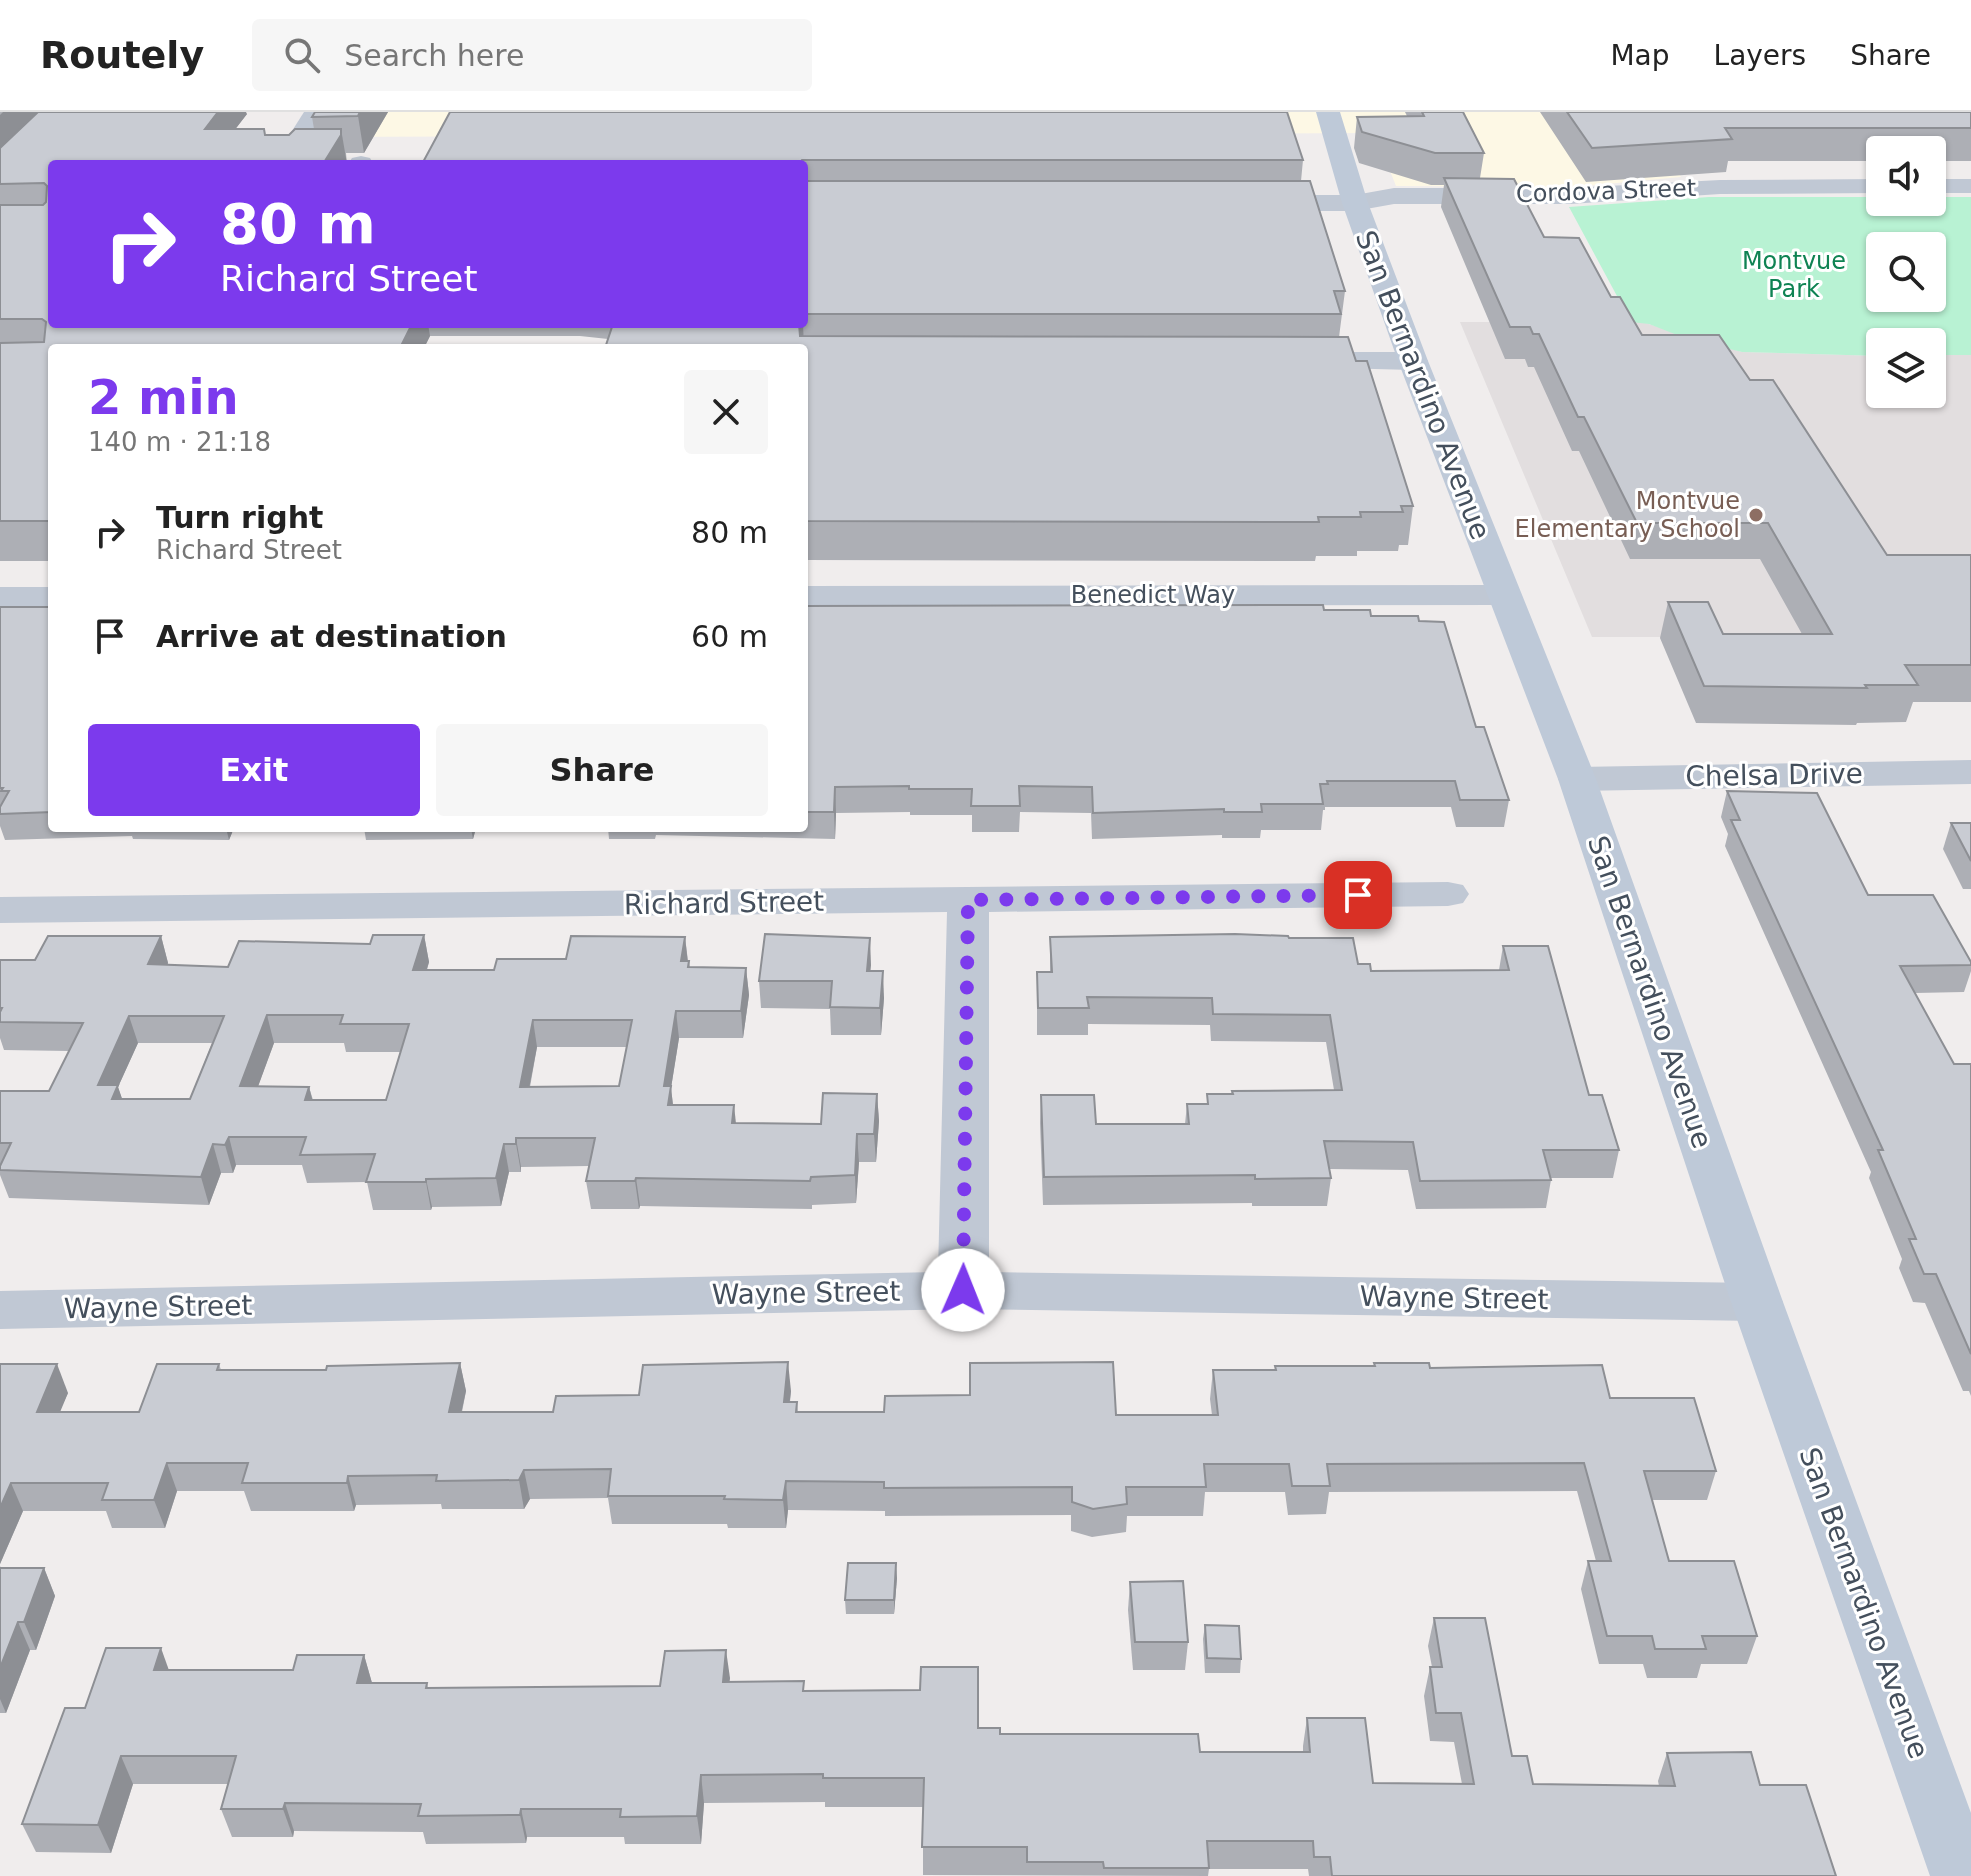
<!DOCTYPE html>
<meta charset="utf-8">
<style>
body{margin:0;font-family:"DejaVu Sans",sans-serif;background:#f6f6f6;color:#222;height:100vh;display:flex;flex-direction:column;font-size:30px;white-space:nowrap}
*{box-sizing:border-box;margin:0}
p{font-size:26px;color:#767676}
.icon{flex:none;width:44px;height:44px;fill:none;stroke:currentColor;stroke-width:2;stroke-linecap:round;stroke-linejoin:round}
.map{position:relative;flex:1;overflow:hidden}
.details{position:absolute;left:48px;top:232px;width:760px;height:488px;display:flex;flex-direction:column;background:#fff;border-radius:8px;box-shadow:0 2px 6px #0004}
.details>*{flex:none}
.hud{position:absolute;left:48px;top:48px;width:760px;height:168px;border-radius:8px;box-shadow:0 2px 6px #0004;background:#7c3aed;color:#fff;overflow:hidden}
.buttons{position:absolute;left:1866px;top:24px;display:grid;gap:16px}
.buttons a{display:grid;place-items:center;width:80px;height:80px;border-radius:8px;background:#fff;box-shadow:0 2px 6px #0004;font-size:40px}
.pin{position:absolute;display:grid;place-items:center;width:68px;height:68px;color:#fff;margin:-34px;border-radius:16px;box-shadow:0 4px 12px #0006}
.me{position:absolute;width:88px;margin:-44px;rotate:1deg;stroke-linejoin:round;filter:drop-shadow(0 0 6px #0008)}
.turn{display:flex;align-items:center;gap:28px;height:168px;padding:0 40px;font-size:36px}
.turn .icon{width:104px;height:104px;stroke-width:2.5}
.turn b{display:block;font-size:56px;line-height:68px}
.round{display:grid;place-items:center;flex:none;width:84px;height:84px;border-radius:8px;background:#f6f6f6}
.head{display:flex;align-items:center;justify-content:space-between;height:136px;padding:0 40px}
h1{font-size:48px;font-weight:700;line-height:60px;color:#7c3aed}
.primary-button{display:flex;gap:16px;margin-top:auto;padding:16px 40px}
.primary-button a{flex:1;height:92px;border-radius:8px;background:#7c3aed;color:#fff;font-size:32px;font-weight:700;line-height:92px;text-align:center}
.primary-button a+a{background:#f6f6f6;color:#222}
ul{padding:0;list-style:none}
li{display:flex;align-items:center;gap:24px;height:104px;padding:0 40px}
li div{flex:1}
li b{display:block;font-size:30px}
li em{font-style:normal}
header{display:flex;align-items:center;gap:48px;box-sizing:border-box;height:112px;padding:0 40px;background:#fff;border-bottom:2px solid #e0e0e0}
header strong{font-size:38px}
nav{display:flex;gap:44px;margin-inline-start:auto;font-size:28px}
.search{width:560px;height:72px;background:#f6f6f6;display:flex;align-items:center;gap:20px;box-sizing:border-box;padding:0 28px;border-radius:8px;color:#767676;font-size:30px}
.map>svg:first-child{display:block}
.commercial{fill:#fdf8e5}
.education{fill:#e2dedf}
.green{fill:#b8f2d3;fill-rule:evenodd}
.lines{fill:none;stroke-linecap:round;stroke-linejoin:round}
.minor{fill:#c0c8d4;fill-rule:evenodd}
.secondary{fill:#bec9d8;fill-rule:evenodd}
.wall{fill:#adafb5;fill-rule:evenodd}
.shaded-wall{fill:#8d8f94}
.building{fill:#c9ccd3;stroke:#8d8f94;stroke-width:2;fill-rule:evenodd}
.route{stroke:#7c3aed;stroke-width:14;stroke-dasharray:0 25.2}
.education-dot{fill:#8d6e63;stroke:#fff;stroke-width:3}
.labels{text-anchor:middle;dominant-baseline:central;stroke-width:6;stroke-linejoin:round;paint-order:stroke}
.far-street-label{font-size:24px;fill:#444f5c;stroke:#fff}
.far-park-label{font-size:24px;fill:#0f8353;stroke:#fff}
.far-education-label{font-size:24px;fill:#785e54;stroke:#fff;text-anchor:end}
.street-label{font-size:28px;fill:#444f5c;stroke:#fff}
</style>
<header>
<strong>Routely</strong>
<div class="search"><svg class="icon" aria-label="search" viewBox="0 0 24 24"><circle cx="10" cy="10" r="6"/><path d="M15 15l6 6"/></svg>Search here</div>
<nav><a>Map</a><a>Layers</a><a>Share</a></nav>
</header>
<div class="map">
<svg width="1971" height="1764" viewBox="0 0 1971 1764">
<rect width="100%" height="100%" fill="#f0eded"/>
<polygon class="commercial" points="337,0 1971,0 1648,12 1681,65 1575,75 1396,74 1375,21 318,25"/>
<polygon class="education" points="1460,210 1642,210 1742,240 1880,244 1880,282 1932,282 1932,243 1971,243 1971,528 1932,525 1592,525"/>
<path class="green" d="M1709,85H1880V90H1932V85H1971V243H1932V230H1880V244L1742,240L1685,226L1649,212L1631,210L1569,95ZM1880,134H1932V186H1880Z"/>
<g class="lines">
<g class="minor">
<polygon points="304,0 328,0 295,52 271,52"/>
<polygon points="361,44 370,46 373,51 348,52 352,46"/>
<polygon points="1880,67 1880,81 1720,82 1570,92 1394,92 1355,99 1259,99 1250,96 1246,91 1250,86 1259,83 1355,83 1394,76 1570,76 1720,68"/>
<rect x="1932" y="67" width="39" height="14"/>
<polygon points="1307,240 1413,240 1423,243 1428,249 1423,255 1413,258 1297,255 1292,249 1297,243"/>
<polygon points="1502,473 1514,476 1519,483 1514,490 1502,493 804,494 804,474"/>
<rect x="0" y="475" width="52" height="20"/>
<polygon points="1971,648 1971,672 1577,679 1563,675 1558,667 1563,659 1577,655"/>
<polygon points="1448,770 1463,773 1469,782 1463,791 1448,794 989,800 989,1160 1757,1171 1775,1177 1783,1190 1775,1203 1757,1209 963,1197 0,1217 0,1179 938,1160 947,800 0,811 0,785"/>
</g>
<polygon class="secondary" points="1316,0 1340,0 1368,91 1428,249 1596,667 1783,1190 1971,1701 1971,1764 1930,1764 1731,1190 1558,667 1398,249 1342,91"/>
</g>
<g class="wall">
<polygon points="0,0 247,2 235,17 265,23 289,23 314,17 312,5 315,0 388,0 364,41 346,41 347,52 52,52 52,212 804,212 804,52 422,52 450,0 1303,48 1301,69 1345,179 1339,225 1356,249 1413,394 1408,433 1399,433 1398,439 1357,439 1357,444 1316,444 1315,449 804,448 804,236 608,227 580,224 430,224 424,236 52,236 52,449 0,449"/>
<polygon points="1405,0 1463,0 1484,41 1480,66 1611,185 1642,223 1750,268 1887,443 1971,443 1971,590 1913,590 1906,610 1857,611 1856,613 1696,611 1660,526 1668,490 1723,522 1802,522 1760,447 1630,447 1579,339 1572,339 1534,255 1528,255 1525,247 1505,247 1441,95 1444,73 1431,73 1359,51 1354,36 1357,5 1407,4"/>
<polygon points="1540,0 1971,0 1971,49 1932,49 1932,38 1880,38 1880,49 1728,49 1726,60 1586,70"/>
<polygon points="804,494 1324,498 1419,509 1476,615 1509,688 1504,715 1456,715 1451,695 1325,695 1325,698 1323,698 1321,718 1261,718 1260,726 1222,726 1222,723 1092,727 1091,701 1020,700 1019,720 972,720 972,703 910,703 910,700 836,701 835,727 656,723 655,727 609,727 608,716 804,716"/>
<polygon points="0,495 52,495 52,716 234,716 229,728 133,727 132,724 5,728 0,714"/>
<polygon points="1727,679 1868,783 1971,850 1971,859 1964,880 1915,881 1954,952 1971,952 1971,1284 1969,1279 1963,1279 1925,1191 1913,1190 1899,1156 1902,1147 1869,1066 1871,1060 1725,734 1728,722 1721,705"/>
<polygon points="1951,711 1971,711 1971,777 1963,777 1943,737"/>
<polygon points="364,716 476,716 473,727 366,728"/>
<path d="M424,823L429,850L427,858H494L566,847L685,825L688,849H689L690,855L746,856L749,883L743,926H679L671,976L673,993L736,1011L821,1012L877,982L879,1009L876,1050H859L856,1091L812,1093V1097L640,1094L639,1097H591L586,1069L589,1054L521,1055V1060H509L501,1094L432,1095L431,1098H373L367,1070L307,1071L302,1053H236L233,1061H221L209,1093L9,1086L0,1063V979H49L69,939L4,938L0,926V848H35L161,824L168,851L167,853L228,855ZM138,931H212L190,987H122L118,975ZM274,931H344L346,940H401L386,988H313L309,975L258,974ZM537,935H627L619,974L530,975Z"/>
<polygon points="1050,825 1289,826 1371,859 1499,858 1503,834 1619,1038 1613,1066 1551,1066 1551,1068 1546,1096 1416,1097 1408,1058 1329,1057 1331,1066 1327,1094 1252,1094 1252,1091 1043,1093 1040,1011 1041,983 1096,1012 1185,1012 1187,992 1207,992 1207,982 1231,982 1232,979 1334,978 1326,930 1211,929 1210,913 1088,912 1088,923 1037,923 1037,860 1050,860"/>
<polygon points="870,826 870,859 884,886 881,923 831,923 830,897 761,896 759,869"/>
<polygon points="460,1251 466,1279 462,1300 553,1300 639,1283 791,1279 790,1290 797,1290 798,1300 1212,1303 1210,1287 1213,1258 1275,1258 1275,1254 1374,1254 1374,1251 1430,1256 1610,1286 1716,1359 1707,1388 1652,1388 1669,1449 1757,1524 1747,1552 1701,1552 1697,1566 1647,1566 1643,1552 1599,1552 1581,1477 1588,1449 1596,1449 1577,1379 1329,1380 1326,1402 1288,1403 1285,1380 1205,1380 1203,1404 1127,1404 1126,1420 1092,1425 1071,1419 1071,1403 885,1404 885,1399 788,1398 786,1416 728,1416 727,1412 612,1412 608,1386 530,1387 524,1397 442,1397 441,1392 356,1393 354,1399 251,1399 244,1379 177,1379 165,1416 112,1416 106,1399 23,1399 0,1452 0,1252 68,1281 59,1300 139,1300 219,1252 221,1258 326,1258"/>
<polygon points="0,1454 1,1456 44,1456 55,1484 36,1538 30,1538 6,1601 0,1601"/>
<polygon points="897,1466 894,1502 846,1502 845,1488"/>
<polygon points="1130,1470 1188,1530 1185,1558 1133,1558 1128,1498"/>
<polygon points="1434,1506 1512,1644 1533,1672 1659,1674 1658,1669 1667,1641 1760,1673 1836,1764 1309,1764 1308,1757 1209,1757 1208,1764 923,1763 923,1695 825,1695 825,1690 704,1691 701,1732 625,1732 624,1725 527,1725 526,1731 426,1732 423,1720 294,1719 293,1725 232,1725 221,1697 228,1672 133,1672 111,1741 36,1740 22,1712 85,1596 169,1558 293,1558 364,1543 372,1571 427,1571 428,1576 660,1574 730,1566 729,1569 805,1579 1000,1622 1200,1640 1303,1640 1303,1634 1307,1606 1373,1671 1462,1672 1454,1630 1430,1629 1424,1584 1430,1555 1432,1555 1428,1534"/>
<polygon points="1205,1513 1241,1547 1240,1561 1205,1561 1203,1527"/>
</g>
<g class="shaded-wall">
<polygon points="3,0 43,0 0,42 0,3"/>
<polygon points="218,0 246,0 247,2 211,49 205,17"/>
<polygon points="360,0 388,0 364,41 358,4"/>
<polygon points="341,17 347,52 323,52"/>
<polygon points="412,212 428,212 430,224 424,236 400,236"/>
<polygon points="799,212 803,212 804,236 801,236"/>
<polygon points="835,675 836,701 835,727 834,700"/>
<polygon points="226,716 234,716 229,728"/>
<polygon points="471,716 476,716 473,727"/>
<polygon points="424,823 429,850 418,885 413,858"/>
<polygon points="161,824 168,851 156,879 148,852"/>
<polygon points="685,825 688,852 681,849"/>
<polygon points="870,826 871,853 868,886 867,859"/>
<polygon points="746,856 749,883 743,926 741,899"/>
<polygon points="883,859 884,886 881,923 880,896"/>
<polygon points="676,899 679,926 671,976 674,1002 671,1021 664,974"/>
<polygon points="267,903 274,931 248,1002 240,974"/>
<polygon points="129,904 138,931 118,975 127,1001 98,973"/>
<polygon points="533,908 537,935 524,1003 520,975"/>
<polygon points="309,975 316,1002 305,988"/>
<polygon points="877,982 879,1009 876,1050 874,1022"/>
<polygon points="734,993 737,1021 732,1011"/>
<polygon points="857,1022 859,1050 856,1091 855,1063"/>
<polygon points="229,1025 236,1053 233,1061 225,1033"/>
<polygon points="516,1026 521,1055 521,1060 516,1032"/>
<polygon points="213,1032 221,1061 209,1093 201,1065"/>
<polygon points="504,1032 509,1060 501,1094 496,1066"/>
<polygon points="636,1066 640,1094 639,1097 635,1069"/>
<polygon points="426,1067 432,1095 431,1098 426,1070"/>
<polygon points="788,1250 791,1279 786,1318 784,1290"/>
<polygon points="460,1251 466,1279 455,1329 449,1300"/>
<polygon points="57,1252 68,1281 48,1329 37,1300"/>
<polygon points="167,1351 177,1379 165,1416 154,1388"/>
<polygon points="524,1358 530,1387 524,1397 519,1368"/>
<polygon points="348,1364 356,1393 354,1399 347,1371"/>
<polygon points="786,1369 788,1398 786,1416 783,1388"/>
<polygon points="11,1371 23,1399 0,1452 0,1396"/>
<polygon points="896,1451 897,1466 894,1502 894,1488"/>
<polygon points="44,1456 55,1484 36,1538 24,1510"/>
<polygon points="18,1510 30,1538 6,1601 0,1587 0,1556"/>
<polygon points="161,1536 171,1564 154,1558"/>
<polygon points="726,1538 730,1566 726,1598 723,1570"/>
<polygon points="364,1543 372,1571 357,1571"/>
<polygon points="121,1644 133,1672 111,1741 98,1713"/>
<polygon points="701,1663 704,1691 701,1732 697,1704"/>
<polygon points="285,1691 294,1719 293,1725 283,1697"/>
<polygon points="521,1697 527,1725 526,1731 520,1703"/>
</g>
<g class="building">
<polygon points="38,0 218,0 205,17 264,17 265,23 289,23 295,17 341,17 341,23 323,52 52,52 52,212 412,212 400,236 52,236 52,409 0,409 0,231 44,230 46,210 42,207 0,207 0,93 43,93 46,90 47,74 44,71 0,72 0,36"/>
<polygon points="315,0 360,0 358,4 312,5"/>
<polygon points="450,0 1287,0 1303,48 802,48 799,52 422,52"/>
<polygon points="1422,0 1463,0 1484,41 1435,41 1362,20 1357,5 1424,4"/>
<polygon points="1567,0 1971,0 1971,16 1725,16 1732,27 1592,36"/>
<polygon points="1444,66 1514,67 1544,125 1579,126 1611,185 1620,185 1642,223 1719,223 1750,268 1773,268 1887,443 1971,443 1971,553 1905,553 1918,573 1865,573 1867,576 1704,574 1668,490 1708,490 1723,522 1832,522 1768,411 1637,411 1584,305 1578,305 1539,222 1533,222 1530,215 1510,215"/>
<polygon points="804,69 1310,69 1345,179 1334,179 1341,202 804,202"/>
<polygon points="613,212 799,212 800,224 1348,225 1356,249 1367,249 1413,394 1401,394 1403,400 1360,400 1361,405 1318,405 1319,410 804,409 804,236 605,236"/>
<polygon points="1323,493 1324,498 1370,498 1371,504 1418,504 1419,509 1444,510 1476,615 1484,615 1509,688 1460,688 1455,669 1327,669 1328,672 1320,672 1323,692 1261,692 1262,700 1224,700 1224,697 1093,701 1092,675 1019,674 1020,694 971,694 972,677 909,677 909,674 835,675 834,700 804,700 804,494"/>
<polygon points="0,495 52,495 52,700 0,702 0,695 9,679 1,679 3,676 0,676"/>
<polygon points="1727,679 1817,681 1868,783 1933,783 1971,850 1971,853 1900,854 1954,952 1971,952 1971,1242 1936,1162 1924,1162 1909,1127 1916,1127 1878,1038 1883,1038 1731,708 1740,708"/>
<polygon points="1951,711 1971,711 1971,749"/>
<polygon points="765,822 870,826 867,859 883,859 880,896 830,895 832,869 759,869"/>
<polygon points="1235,822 1288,824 1289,826 1353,826 1358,852 1370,852 1371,859 1509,858 1503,834 1548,834 1589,983 1602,983 1619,1038 1543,1038 1551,1068 1420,1069 1413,1030 1324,1029 1331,1066 1255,1067 1255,1063 1044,1065 1041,983 1094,983 1096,1012 1189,1012 1187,992 1208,992 1207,982 1233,982 1232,979 1342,978 1330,903 1213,902 1212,886 1087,885 1089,896 1038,896 1037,860 1052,860 1050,825"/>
<path d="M373,823H424L413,858H494L497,847H566L571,824L685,825L681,849H689L688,855L746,856L741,899H676L664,974H671L668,993H734L732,1011L821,1012L823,981L877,982L874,1022H857L855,1063L811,1065L810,1069L636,1066L635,1069H586L595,1026H516V1032H504L496,1066L426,1067V1070H366L375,1042L300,1043L306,1025H229L225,1033L213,1032L201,1065L0,1058V1054L11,1031H0V979H49L83,911L0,910V900L2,896H0V848H35L48,824H161L148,852L228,855L239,829L370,832ZM267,903H343L340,912H409L386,988H305L309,975L240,974ZM129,904H224L190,987H112L118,973H98ZM533,908H632L619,974L520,975Z"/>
<polygon points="788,1250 784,1290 797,1290 796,1300 884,1300 885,1284 970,1283 970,1251 1113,1250 1116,1303 1218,1303 1213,1258 1276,1258 1275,1254 1375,1254 1374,1251 1429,1251 1430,1256 1602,1253 1610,1286 1694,1286 1716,1359 1644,1359 1669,1449 1734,1449 1757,1524 1702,1524 1706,1537 1655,1537 1652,1524 1607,1524 1588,1449 1611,1449 1584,1351 1327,1352 1330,1374 1292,1374 1289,1352 1204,1352 1206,1375 1126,1375 1127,1392 1093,1397 1072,1390 1072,1375 884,1376 884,1370 786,1369 783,1388 724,1387 725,1384 608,1384 611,1357 524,1358 519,1368 436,1369 437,1363 348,1364 347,1371 242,1371 248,1351 167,1351 154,1388 102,1388 108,1371 11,1371 0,1396 0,1252 57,1252 37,1300 139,1300 157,1252 219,1252 217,1258 326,1258 327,1254 460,1251 449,1300 553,1300 556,1284 639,1283 643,1253"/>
<polygon points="848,1451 896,1451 894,1488 845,1488"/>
<polygon points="0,1456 44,1456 24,1510 18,1510 0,1556"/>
<polygon points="1183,1469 1188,1530 1135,1530 1130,1470"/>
<polygon points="1434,1506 1485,1506 1512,1644 1527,1644 1533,1672 1675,1674 1667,1641 1751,1640 1760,1673 1806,1673 1836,1764 1332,1764 1330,1745 1314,1745 1313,1729 1207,1729 1209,1756 1104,1756 1103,1750 1027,1750 1027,1735 922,1735 924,1666 823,1666 823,1662 701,1663 697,1704 620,1705 621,1697 521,1697 520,1703 418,1704 421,1692 285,1691 283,1697 221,1697 236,1644 121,1644 98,1713 22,1712 65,1596 85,1596 106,1536 161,1536 154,1558 293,1558 297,1543 364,1543 357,1571 427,1571 426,1576 660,1574 665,1539 726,1538 723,1570 804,1569 803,1579 920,1578 921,1555 978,1555 978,1616 1000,1616 1000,1622 1198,1622 1200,1640 1310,1640 1307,1606 1365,1606 1373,1671 1474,1672 1461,1601 1436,1601 1430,1555 1442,1555"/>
<polygon points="1205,1513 1239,1514 1241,1547 1207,1546"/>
</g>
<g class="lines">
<polyline class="route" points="963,1178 968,788 1358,783"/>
</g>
<circle class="education-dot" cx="1756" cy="403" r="8"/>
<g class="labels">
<g class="far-street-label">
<text transform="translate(1606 79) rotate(-2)">Cordova Street</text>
<text x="1153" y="483">Benedict Way</text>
</g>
<g class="far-park-label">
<text x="1794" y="149">Montvue<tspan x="1794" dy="28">Park</tspan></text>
</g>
<g class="far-education-label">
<text x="1740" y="389">Montvue<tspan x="1740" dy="28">Elementary School</tspan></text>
</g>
<g class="street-label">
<text transform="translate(1423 273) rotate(69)">San Bernardino Avenue</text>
<text transform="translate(1774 663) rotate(-1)">Chelsa Drive</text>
<text transform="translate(724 791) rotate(-1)">Richard Street</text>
<text transform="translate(1650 880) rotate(71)">San Bernardino Avenue</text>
<text transform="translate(806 1181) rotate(-1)">Wayne Street</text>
<text transform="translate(1454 1186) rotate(1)">Wayne Street</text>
<text transform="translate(158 1195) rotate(-1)">Wayne Street</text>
<text transform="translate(1864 1491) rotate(70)">San Bernardino Avenue</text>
</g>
</g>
</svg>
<div class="buttons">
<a><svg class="icon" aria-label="sound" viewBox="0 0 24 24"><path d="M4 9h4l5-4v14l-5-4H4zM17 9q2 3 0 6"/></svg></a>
<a><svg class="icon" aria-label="search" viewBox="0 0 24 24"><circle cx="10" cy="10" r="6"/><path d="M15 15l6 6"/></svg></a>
<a><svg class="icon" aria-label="layers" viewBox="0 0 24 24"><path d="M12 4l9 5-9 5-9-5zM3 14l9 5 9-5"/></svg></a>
</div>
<div class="pin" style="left:1358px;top:783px;background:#d93025"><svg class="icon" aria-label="arrive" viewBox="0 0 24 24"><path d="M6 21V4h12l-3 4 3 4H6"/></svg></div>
<svg class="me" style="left:963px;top:1178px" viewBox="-20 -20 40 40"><circle r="19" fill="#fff"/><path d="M0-13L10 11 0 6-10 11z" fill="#7c3aed"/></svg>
<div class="hud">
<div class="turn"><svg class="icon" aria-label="right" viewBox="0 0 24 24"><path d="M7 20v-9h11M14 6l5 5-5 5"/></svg><div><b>80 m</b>Richard Street</div></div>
</div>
<section class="details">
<div class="head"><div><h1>2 min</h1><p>140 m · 21:18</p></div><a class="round"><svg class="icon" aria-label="close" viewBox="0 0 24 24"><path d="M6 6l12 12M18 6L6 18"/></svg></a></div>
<ul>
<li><svg class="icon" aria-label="right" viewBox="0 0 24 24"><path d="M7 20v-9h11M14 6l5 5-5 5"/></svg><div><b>Turn right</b><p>Richard Street</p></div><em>80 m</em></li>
<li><svg class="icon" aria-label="arrive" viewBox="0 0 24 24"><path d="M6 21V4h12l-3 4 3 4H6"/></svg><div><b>Arrive at destination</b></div><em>60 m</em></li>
</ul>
<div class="primary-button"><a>Exit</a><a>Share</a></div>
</section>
</div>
